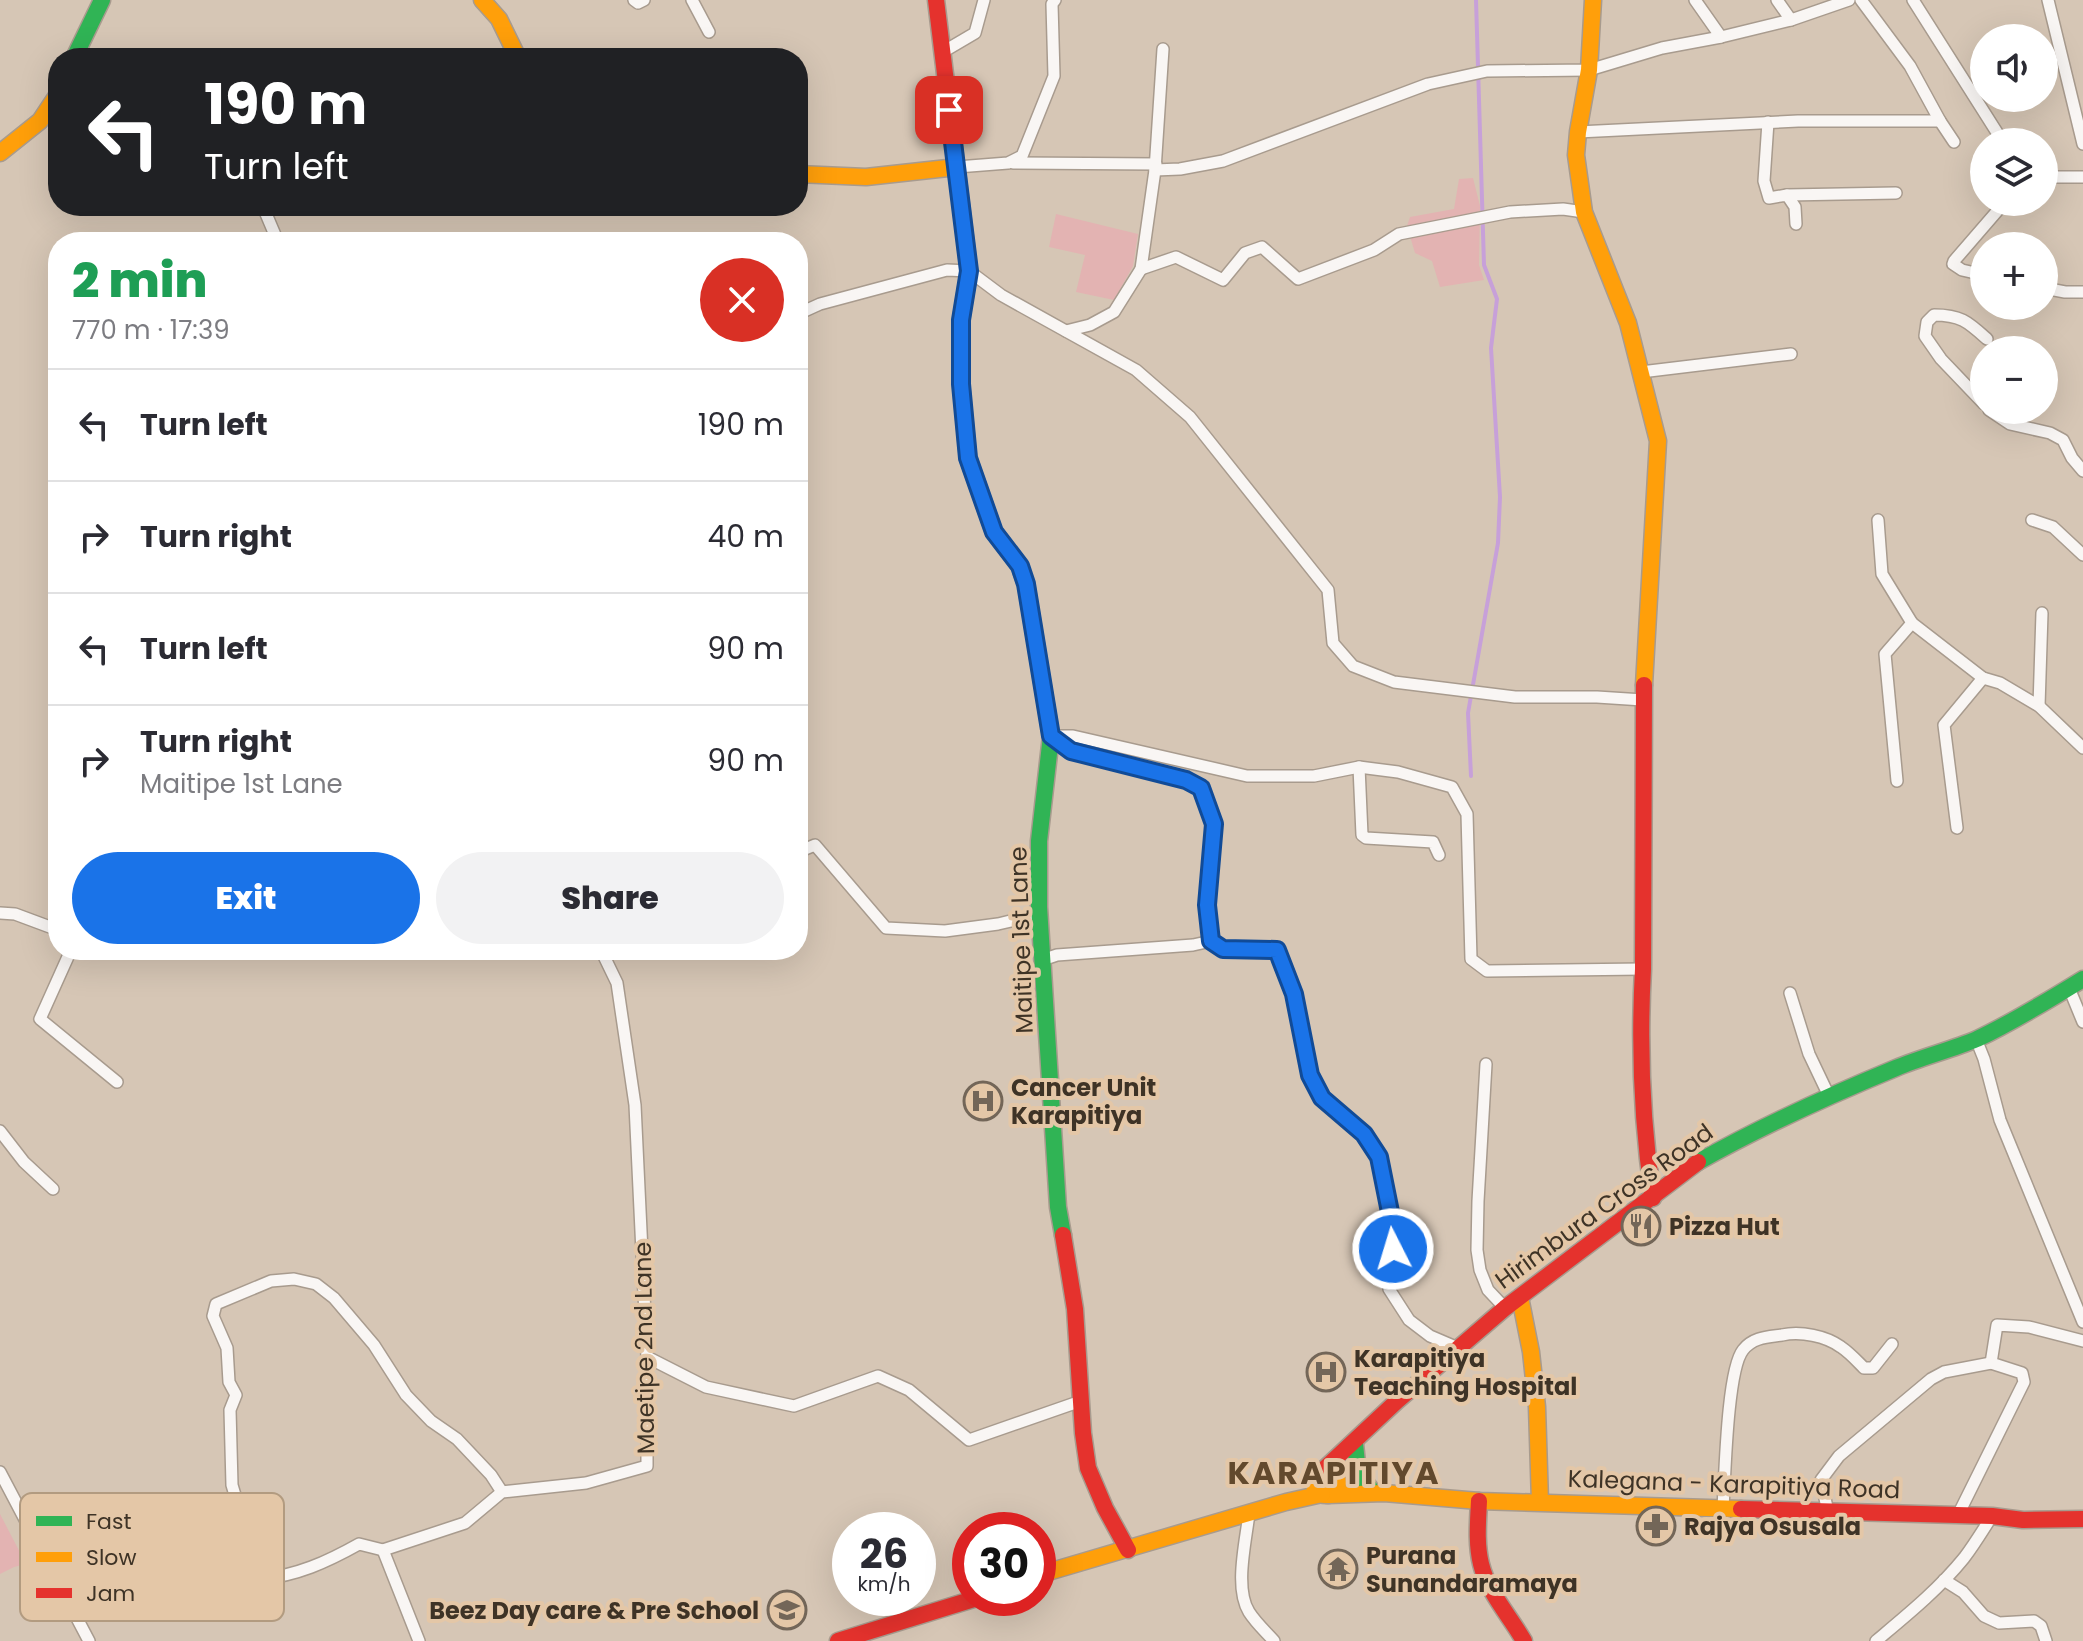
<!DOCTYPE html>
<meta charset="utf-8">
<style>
body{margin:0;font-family:Poppins,sans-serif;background:#f2f2f3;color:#2b2b33;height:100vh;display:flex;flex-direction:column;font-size:30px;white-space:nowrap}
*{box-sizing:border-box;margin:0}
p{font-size:26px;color:#7c7c81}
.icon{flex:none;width:44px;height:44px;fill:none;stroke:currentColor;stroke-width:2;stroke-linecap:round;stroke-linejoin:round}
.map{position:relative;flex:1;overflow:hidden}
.details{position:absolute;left:48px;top:232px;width:760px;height:728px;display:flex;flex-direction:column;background:#fff;border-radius:32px;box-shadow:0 8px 32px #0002}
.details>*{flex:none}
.hud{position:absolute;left:48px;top:48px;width:760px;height:168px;border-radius:32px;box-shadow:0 8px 32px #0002;background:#202124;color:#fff;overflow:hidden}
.buttons{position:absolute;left:1970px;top:24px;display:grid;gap:16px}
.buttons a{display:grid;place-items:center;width:88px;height:88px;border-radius:50%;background:#fff;box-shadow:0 8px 32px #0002;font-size:40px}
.speed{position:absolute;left:832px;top:1512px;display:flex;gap:16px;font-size:40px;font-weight:700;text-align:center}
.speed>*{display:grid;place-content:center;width:104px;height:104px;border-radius:50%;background:#fff;box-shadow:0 8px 32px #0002;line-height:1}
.speed small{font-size:20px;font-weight:400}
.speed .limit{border:12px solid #d22;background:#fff;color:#111}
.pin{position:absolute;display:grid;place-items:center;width:68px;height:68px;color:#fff;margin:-34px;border-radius:16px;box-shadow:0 4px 12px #0006}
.me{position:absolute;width:88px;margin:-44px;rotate:355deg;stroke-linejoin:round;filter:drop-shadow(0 0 6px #0008)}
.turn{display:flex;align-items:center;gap:28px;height:168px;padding:0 24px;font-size:36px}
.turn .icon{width:104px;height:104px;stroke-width:2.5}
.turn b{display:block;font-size:56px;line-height:68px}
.round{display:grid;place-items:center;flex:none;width:84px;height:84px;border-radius:42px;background:#f2f2f3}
.overview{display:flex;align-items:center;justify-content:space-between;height:136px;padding:0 24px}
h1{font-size:48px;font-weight:800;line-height:60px;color:#1e9e55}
.primary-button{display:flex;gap:16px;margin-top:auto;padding:16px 24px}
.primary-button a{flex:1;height:92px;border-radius:48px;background:#1a73e8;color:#fff;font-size:32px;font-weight:800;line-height:92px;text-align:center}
.primary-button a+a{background:#f2f2f3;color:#2b2b33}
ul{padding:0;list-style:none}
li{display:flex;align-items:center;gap:24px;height:112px;padding:0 24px;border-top:2px solid #e1e1e2}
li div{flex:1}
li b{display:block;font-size:30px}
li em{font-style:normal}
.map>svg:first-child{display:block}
.green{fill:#e3b3b2}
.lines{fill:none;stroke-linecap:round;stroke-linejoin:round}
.stream{stroke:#c7a0d9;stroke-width:4}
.street-casing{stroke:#a89b8e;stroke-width:14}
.fast-casing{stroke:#a89b8e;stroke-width:19}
.slow-casing{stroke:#a89b8e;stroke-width:19}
.jam-casing{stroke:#a89b8e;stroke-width:19}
.street{stroke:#f9f6f4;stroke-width:11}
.fast{stroke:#30b455;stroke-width:16}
.slow{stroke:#ff9f0a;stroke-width:16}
.jam{stroke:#e5322d;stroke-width:16}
.route-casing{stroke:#114b97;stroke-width:20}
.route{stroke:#1a73e8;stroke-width:14}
.labels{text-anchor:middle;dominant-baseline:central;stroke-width:8;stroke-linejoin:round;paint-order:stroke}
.street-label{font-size:24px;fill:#3e3326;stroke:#e4c7a7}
.poi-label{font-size:24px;font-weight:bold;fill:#3e3326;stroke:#e4c7a7;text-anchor:start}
.district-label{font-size:32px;font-weight:bold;letter-spacing:2px;fill:#62492d;stroke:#e4c7a7}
.key{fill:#e4c7a7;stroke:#b29b80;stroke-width:2}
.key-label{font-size:22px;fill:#3e3326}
</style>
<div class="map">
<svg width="2083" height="1641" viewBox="0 0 2083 1641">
<rect width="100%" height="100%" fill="#d6c6b5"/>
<g class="green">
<polygon points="1473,178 1480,206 1479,265 1484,280 1440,287 1432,261 1415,253 1407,226 1410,217 1454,209 1459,179"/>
<polygon points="1056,214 1138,234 1133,266 1114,300 1076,292 1085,255 1049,247"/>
<polygon points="0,1514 26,1564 14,1567 0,1574"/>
</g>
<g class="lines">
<polyline class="stream" points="1471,776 1468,713 1498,543 1500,497 1491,348 1497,299 1484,265 1476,0"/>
<defs>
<g id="street">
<polyline points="634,0 638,3 644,0"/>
<polyline points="692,0 709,32"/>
<polyline points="1695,0 1721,37"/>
<polyline points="1777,0 1791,20"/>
<polyline points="1861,0 1910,66 1940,121 1954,142"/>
<polyline points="1913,0 2003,142"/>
<polyline points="2048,0 2083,144"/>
<polyline points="941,53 975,33 984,0"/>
<polyline points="49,112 58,125"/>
<polyline points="1768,122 1764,181 1769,198 1787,195 1795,207 1796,224"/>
<polyline points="1578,132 1798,121 1940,121"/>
<polyline points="1013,163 1156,164"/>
<polyline points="957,167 1008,163 1022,156 1054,76 1052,4 1055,0"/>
<polyline points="1155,170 1180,169 1223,161 1428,84 1487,71 1589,70 1662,48 1721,37 1791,20 1849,0"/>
<polyline points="2044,177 2083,177"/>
<polyline points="1787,195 1896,193"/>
<polyline points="252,206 264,209 278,242"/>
<polyline points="1141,269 1176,257 1223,280 1245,253 1262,247 1298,279 1374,250 1399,234 1510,212 1563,209 1584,212"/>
<polyline points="1984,275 1962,270 1953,264 1954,261 2005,202"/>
<polyline points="2044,288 2065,292 2083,292"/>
<polyline points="798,314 820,304 947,270 969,271 1001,295 1136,370 1190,417 1328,590 1333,643 1353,666 1394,682 1515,697 1597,697 1643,700"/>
<polyline points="1066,331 1090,325 1114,312 1141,269 1155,170 1163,49"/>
<polyline points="1641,372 1791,354"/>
<path d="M1984,404L1941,359L1925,336L1927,322L1934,315C1961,315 1968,322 1987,339"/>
<polyline points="1989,410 2010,424 2050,433 2063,440 2072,458 2083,471"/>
<polyline points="1878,520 1882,574 1912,623 1983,678 2000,683 2039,706 2083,748"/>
<polyline points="2032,520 2053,527 2083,555"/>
<polyline points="2039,706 2042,613"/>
<polyline points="1051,736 1071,751 1186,780 1201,788 1214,824 1207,905 1211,941 1223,949 1277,950 1294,994 1310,1075 1322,1098 1364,1134 1379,1157 1393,1227 1393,1249 1387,1273 1389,1289 1409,1320 1430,1336 1458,1348"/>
<polyline points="1051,736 1073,736 1247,776 1314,776 1359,767 1398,772 1452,787 1467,814 1471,959 1487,971 1643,969"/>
<polyline points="1359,767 1362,835 1366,838 1433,842 1439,855"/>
<polyline points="1897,781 1885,654 1912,623"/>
<polyline points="1957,828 1944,725 1983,678"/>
<polyline points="798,852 815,845 886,928 945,931 998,924 1040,914"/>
<polyline points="0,913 15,914 58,930"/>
<polyline points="71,950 40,1019 117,1082"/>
<polyline points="1042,960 1057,955 1193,945 1211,941"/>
<polyline points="2069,988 2083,1022"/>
<polyline points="1790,993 1809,1054 1829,1096"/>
<polyline points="1976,1039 1984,1059 2000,1120 2083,1322"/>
<polyline points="1486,1064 1478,1201 1477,1250 1480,1270 1488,1290 1505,1308"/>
<polyline points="0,1131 24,1162 53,1189"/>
<polyline points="647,1357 706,1387 794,1406 878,1376 909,1390 969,1440 1081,1401"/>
<polyline points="0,1472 89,1641"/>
<path d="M1723,1508C1725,1477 1727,1370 1743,1350C1753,1337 1768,1337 1782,1335C1801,1331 1826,1336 1841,1347C1850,1353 1857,1361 1864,1368H1873L1892,1344"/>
<polyline points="1828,1512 1821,1480 1839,1456 1931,1379 1944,1372 1991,1363"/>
<path d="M1249,1513C1246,1541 1234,1588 1249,1612C1256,1623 1266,1632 1274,1641"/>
<polyline points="1958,1515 2024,1382 2022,1373 1991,1363 1997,1325 2029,1327 2083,1341"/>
<path d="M383,1550L359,1544C327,1562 296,1576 260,1579L232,1485L230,1410L236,1395L229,1382L227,1348L213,1316L216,1304L271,1281L294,1279L316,1284L334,1298L374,1345L406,1395L431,1421L457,1439L491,1475L502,1492"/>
<polyline points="1944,1580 1963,1592 1984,1616 1999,1623 2034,1621 2041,1626 2046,1641"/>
<polyline points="419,1641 383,1550 465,1523 502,1492 586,1483 647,1466 647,1357 635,1105 617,983 601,950"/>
<path d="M1876,1641C1907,1615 1938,1590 1964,1558C1974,1545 1983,1530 1992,1516"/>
</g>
<g id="fast">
<polyline points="74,58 102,0"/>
<polyline points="1022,573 1026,584 1051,736 1039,841 1039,907 1058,1207 1063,1235"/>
<path d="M1698,1162C1762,1126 1828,1096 1896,1068C1922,1057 1951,1050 1977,1039C2013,1022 2049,1000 2083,979"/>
<polyline points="1355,1444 1358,1472 1370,1488"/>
</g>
<g id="slow">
<polyline points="482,0 499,19 518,58"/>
<polyline points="1593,0 1589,70 1578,132 1576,155 1584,212 1628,323 1658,441 1644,685"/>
<polyline points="0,153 40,121 58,94"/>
<polyline points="798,174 866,177 957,167"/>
<polyline points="1520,1297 1531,1352 1537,1407 1540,1502"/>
<circle cx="1326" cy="1483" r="12"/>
<polyline points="1328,1495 1384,1493 1479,1501 1741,1509"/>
<polyline points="1038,1575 1286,1502 1322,1494"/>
</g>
<g id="jam">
<polyline points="936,0 969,271 961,320 961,384 968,458 994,532 1020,566 1022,573"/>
<path d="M1644,685L1643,969C1639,1044 1642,1124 1653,1198"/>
<polyline points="1063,1235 1075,1309 1083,1433 1088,1468 1105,1508 1128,1550"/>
<polyline points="1322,1471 1397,1401 1505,1308 1698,1162"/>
<path d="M1479,1501C1478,1522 1476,1544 1481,1564C1488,1593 1510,1616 1524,1641"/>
<polyline points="1741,1509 1992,1516 2023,1520 2083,1519"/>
<polyline points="838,1641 977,1598"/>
</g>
</defs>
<use href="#street" class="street-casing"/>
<use href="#fast" class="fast-casing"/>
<use href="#slow" class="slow-casing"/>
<use href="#jam" class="jam-casing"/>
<use href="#street" class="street"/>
<use href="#fast" class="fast"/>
<use href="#slow" class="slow"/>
<use href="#jam" class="jam"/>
</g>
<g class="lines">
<defs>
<polyline id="route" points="949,110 969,271 961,320 961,384 968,458 994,532 1020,566 1026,584 1051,736 1071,751 1186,780 1201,788 1214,824 1207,905 1211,941 1223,949 1277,950 1294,994 1310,1075 1322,1098 1364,1134 1379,1157 1393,1227 1393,1249"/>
</defs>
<use href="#route" class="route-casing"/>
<use href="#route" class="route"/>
</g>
<defs>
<symbol id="hospital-ring" viewBox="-11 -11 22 22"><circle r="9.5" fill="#e4c7a7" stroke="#736658" stroke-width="1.5"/><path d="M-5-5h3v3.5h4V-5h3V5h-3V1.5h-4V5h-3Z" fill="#736658"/></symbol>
<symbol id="restaurant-ring" viewBox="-11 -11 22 22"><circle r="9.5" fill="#e4c7a7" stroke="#736658" stroke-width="1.5"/><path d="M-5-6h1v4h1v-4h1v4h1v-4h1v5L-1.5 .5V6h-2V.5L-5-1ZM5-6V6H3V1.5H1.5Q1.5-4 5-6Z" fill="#736658"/></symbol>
<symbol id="pharmacy-ring" viewBox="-11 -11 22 22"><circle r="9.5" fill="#e4c7a7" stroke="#736658" stroke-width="1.5"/><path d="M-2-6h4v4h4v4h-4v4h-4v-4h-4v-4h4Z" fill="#736658"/></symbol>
<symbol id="temple-ring" viewBox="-11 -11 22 22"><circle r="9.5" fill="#e4c7a7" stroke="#736658" stroke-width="1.5"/><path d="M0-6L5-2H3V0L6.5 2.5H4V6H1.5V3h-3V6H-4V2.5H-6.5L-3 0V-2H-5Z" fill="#736658"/></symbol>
<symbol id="school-ring" viewBox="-11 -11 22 22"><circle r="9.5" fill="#e4c7a7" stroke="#736658" stroke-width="1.5"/><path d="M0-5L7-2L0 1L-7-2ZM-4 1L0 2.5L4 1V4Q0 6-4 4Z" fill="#736658"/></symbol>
</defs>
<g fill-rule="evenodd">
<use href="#hospital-ring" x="961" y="1079" width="44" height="44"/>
<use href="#restaurant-ring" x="1619" y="1204" width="44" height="44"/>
<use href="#hospital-ring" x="1304" y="1350" width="44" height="44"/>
<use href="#pharmacy-ring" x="1634" y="1504" width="44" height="44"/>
<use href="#temple-ring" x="1316" y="1547" width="44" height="44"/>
<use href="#school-ring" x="765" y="1588" width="44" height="44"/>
</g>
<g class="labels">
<g class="street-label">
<text transform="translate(1021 940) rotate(-92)">Maitipe 1st Lane</text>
<text transform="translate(1604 1206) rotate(-36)">Hirimbura Cross Road</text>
<text transform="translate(644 1348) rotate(-91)">Maetipe 2nd Lane</text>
<text transform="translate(1734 1484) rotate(2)">Kalegana - Karapitiya Road</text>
</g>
<g class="poi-label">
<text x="1011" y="1087">Cancer Unit<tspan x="1011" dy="28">Karapitiya</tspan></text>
<text x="1669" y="1226">Pizza Hut</text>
<text x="1354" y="1358">Karapitiya<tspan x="1354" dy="28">Teaching Hospital</tspan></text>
<text x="1684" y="1526">Rajya Osusala</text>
<text x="1366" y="1555">Purana<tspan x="1366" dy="28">Sunandaramaya</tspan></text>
<text x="759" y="1610" text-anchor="end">Beez Day care &amp; Pre School</text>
</g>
<g class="district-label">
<text x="1334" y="1472">KARAPITIYA</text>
</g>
</g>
<rect x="20" y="1493" width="264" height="128" rx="12" class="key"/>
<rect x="36" y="1516" width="36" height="10" fill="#30b455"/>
<rect x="36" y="1552" width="36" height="10" fill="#ff9f0a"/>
<rect x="36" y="1588" width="36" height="10" fill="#e5322d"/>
<g class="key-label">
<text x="86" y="1529">Fast</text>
<text x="86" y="1565">Slow</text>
<text x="86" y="1601">Jam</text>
</g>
</svg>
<div class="buttons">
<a><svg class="icon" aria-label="sound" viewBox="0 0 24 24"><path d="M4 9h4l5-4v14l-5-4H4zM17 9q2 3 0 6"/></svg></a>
<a><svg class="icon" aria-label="layers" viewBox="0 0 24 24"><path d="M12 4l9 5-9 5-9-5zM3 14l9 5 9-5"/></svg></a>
<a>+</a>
<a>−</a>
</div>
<div class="speed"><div>26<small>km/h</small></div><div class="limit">30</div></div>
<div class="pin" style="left:949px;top:110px;background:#d93025"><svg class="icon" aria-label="arrive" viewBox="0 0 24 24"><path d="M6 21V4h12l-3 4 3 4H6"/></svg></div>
<svg class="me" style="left:1393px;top:1249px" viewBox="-20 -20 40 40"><circle r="17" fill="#1a73e8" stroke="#fff" stroke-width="3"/><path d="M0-11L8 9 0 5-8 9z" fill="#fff"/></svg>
<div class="hud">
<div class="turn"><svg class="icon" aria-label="left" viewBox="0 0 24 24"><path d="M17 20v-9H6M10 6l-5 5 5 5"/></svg><div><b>190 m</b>Turn left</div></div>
</div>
<section class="details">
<div class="overview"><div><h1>2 min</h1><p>770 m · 17:39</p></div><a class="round" style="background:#d93025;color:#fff"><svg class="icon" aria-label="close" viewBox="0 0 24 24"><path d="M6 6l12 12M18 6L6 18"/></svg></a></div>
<ul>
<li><svg class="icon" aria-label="left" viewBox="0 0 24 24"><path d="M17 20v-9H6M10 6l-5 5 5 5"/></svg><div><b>Turn left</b></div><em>190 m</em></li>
<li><svg class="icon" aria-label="right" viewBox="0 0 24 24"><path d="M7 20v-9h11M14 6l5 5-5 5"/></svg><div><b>Turn right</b></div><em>40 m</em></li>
<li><svg class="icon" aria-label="left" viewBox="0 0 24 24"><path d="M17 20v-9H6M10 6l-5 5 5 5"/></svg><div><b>Turn left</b></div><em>90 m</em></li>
<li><svg class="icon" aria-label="right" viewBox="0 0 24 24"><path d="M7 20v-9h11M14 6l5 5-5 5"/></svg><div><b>Turn right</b><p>Maitipe 1st Lane</p></div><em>90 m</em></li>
</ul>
<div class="primary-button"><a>Exit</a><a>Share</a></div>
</section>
</div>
